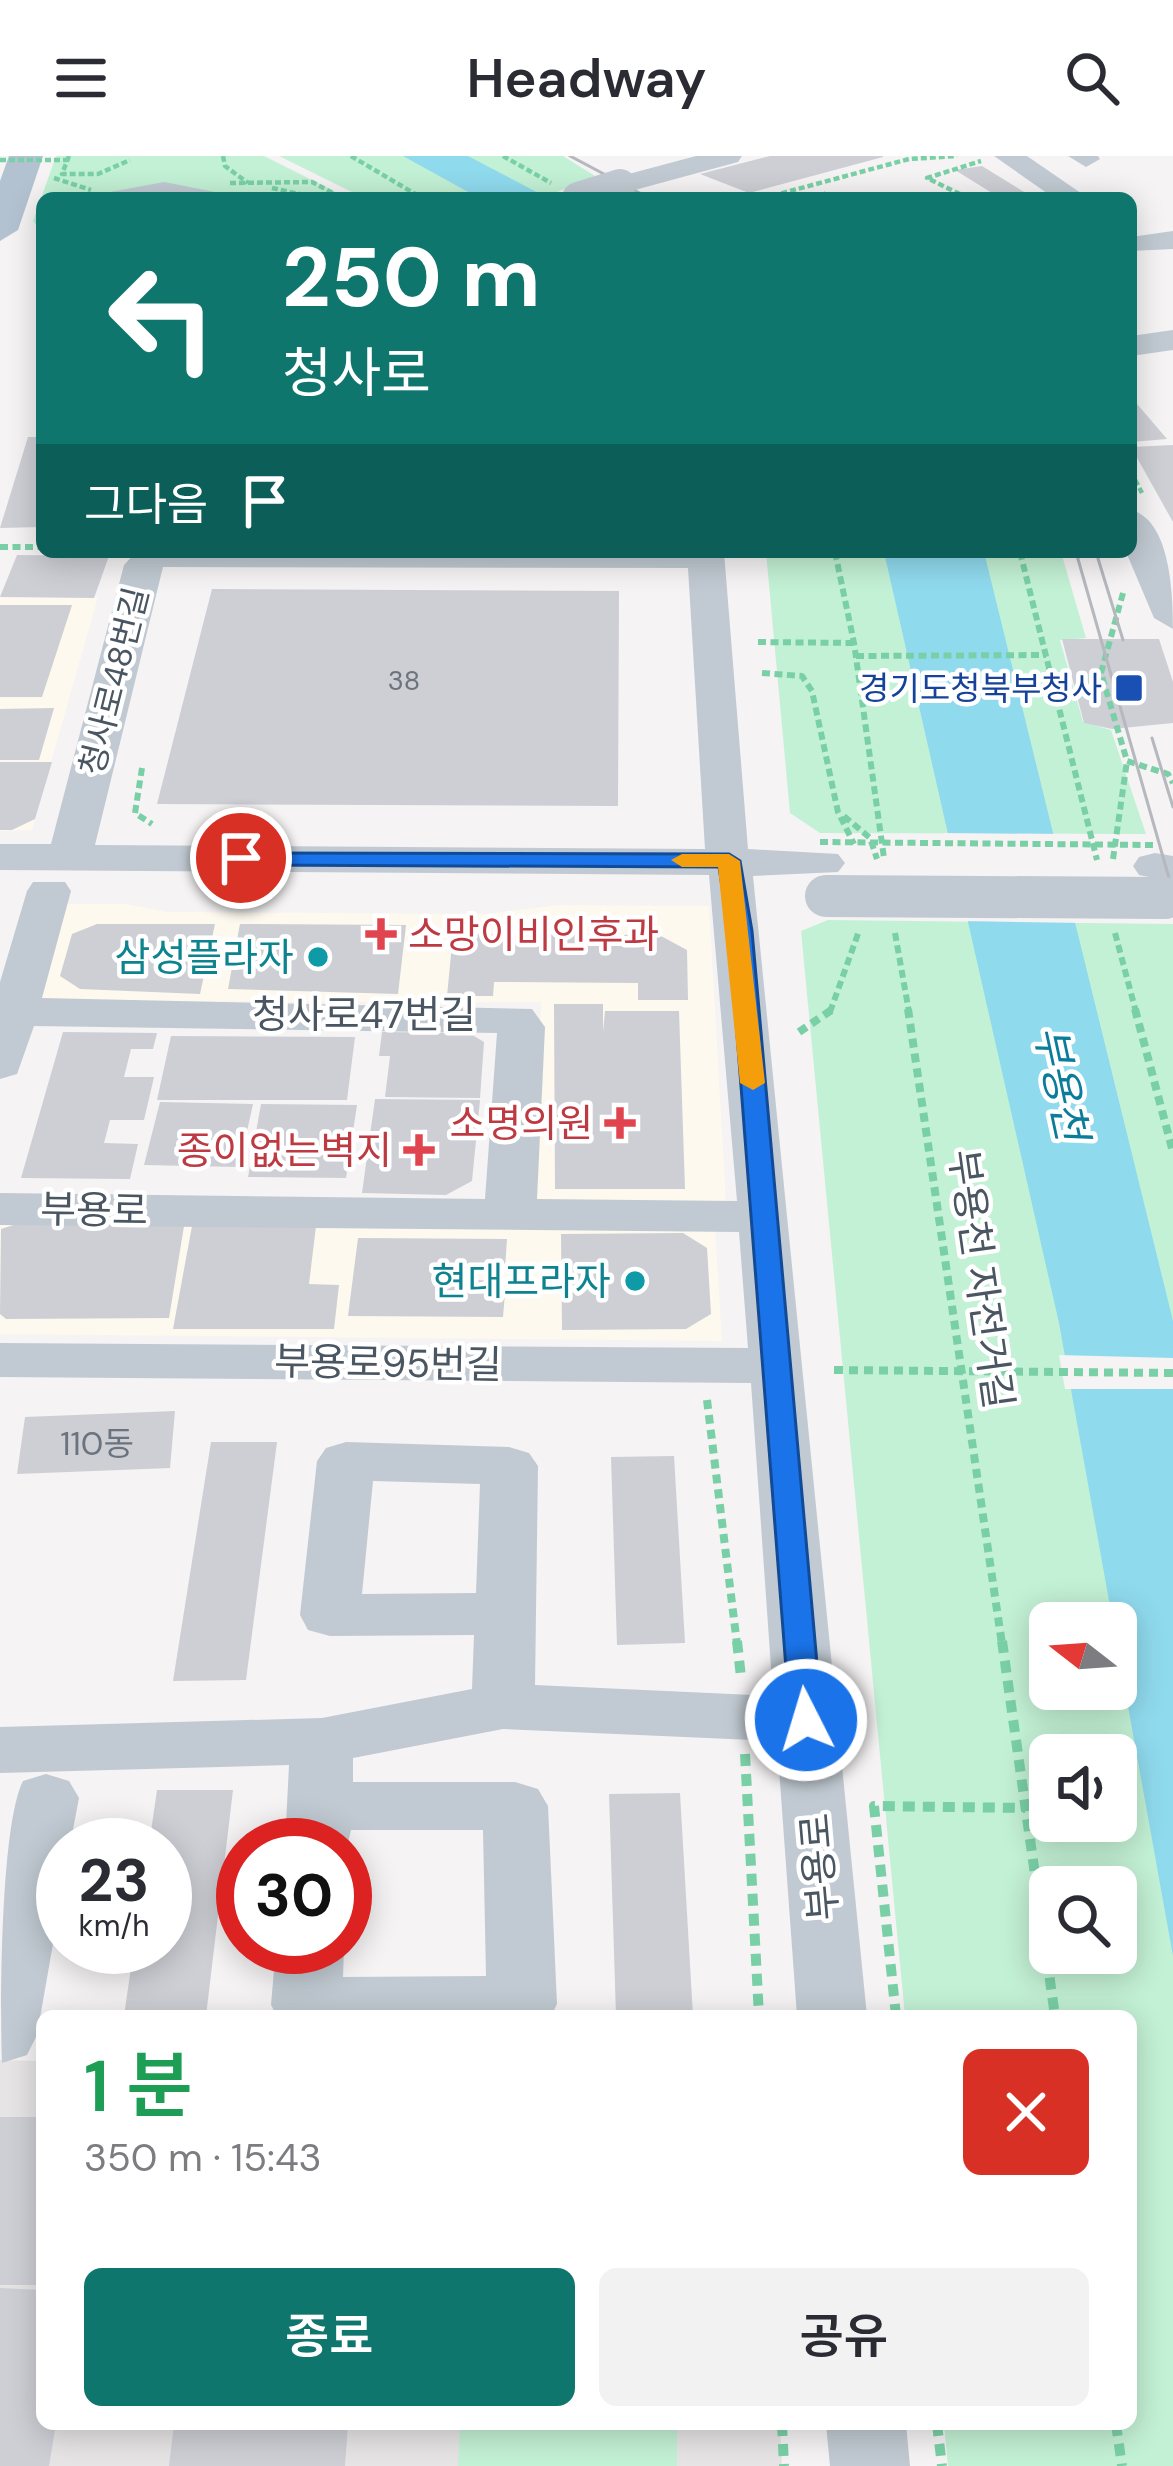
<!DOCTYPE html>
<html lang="ko">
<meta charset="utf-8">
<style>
body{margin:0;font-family:"DM Sans","Noto Sans KR",sans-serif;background:#f2f2f3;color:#2b2b33;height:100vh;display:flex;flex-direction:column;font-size:45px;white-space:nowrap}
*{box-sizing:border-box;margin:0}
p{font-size:39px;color:#7c7c81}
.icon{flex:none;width:66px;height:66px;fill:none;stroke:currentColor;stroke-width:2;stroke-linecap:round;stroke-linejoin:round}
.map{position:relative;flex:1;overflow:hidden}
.drawer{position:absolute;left:36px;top:1854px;width:1101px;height:420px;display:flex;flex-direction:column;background:#fff;border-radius:18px;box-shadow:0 6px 30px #0003}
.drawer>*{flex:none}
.hud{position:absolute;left:36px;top:36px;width:1101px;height:366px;border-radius:18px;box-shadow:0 6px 30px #0003;background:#0f766e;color:#fff;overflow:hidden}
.needle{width:78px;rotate:287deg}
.tools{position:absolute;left:1029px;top:1446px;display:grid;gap:24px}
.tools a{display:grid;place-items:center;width:108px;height:108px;border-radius:18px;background:#fff;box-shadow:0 6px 30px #0003;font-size:60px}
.speed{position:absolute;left:36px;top:1662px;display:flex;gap:24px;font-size:60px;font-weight:700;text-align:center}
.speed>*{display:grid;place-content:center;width:156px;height:156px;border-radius:50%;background:#fff;box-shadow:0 6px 30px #0003;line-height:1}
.speed small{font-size:30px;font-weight:400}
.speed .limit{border:18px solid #d22;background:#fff;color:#111}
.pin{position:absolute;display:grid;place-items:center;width:102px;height:102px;color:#fff;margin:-51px;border:6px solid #fff;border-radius:50%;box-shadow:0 3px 12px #0007}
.me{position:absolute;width:132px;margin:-66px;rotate:355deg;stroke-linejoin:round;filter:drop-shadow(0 0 9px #0008)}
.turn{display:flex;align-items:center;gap:42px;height:252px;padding:0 48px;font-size:54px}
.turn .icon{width:156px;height:156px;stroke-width:2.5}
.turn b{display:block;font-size:84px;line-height:102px}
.then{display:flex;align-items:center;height:114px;padding:0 48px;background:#0003;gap:24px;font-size:45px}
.round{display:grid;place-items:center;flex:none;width:126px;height:126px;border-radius:18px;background:#f2f2f3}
.overview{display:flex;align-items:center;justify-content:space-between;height:204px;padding:0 48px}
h1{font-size:72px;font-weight:600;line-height:90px;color:#1e9e55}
.button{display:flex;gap:24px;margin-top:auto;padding:24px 48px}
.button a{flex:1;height:138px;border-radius:18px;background:#0f766e;color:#fff;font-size:48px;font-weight:600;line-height:138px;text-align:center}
.button a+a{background:#f2f2f3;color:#2b2b33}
header{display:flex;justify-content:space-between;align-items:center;height:156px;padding:0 48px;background:#fff;font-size:54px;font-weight:600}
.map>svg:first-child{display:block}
.commercial{fill:#fdf9ef}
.education{fill:#e6e4e5}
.green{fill:#c3f1d5;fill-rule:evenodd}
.water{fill:#90daee}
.pier{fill:#f5f3f3}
.building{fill:#cdcfd5}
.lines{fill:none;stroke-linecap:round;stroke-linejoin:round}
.path-far3{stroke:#7ad0a6;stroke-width:4.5;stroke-dasharray:6 3;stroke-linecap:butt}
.path-far2{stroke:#7ad0a6;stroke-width:6;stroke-dasharray:8 4.5;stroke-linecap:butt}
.path-far1{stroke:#7ad0a6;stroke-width:8;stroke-dasharray:9 6;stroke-linecap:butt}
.path{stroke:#7ad0a6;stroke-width:10;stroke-dasharray:12 8;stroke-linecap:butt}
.minor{fill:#c1cad2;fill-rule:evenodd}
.major{fill:#b3c2d1;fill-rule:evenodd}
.tram{stroke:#b5b8bd;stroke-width:3}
.path-bridge-far2{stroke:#7ad0a6;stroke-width:4.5;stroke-dasharray:6 3;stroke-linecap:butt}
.path-bridge-far1{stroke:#7ad0a6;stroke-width:6;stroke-dasharray:8 4.5;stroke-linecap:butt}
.path-bridge{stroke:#7ad0a6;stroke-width:8;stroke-dasharray:9 6;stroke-linecap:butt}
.minor-bridge-far1{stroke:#c1cad2;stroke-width:32}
.minor-bridge{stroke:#c1cad2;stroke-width:42}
.route{fill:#1a73e8;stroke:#114b97;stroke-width:3}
.slow{fill:#f59e0b}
.transit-dot{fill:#1a4fb4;stroke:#fff;stroke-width:4.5}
.health-dot{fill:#e0444e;stroke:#fff;stroke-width:4.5}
.culture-dot{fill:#0f9aa8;stroke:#fff;stroke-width:4.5}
.labels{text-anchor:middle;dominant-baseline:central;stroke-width:9;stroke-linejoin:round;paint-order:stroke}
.far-number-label{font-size:27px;fill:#6b747e}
.far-street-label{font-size:33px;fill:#4a5661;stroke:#fff}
.far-transit-label{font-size:33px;fill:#164399;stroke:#fff;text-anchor:end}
.number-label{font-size:33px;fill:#6b747e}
.health-label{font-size:39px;fill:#be3a42;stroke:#fff;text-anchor:end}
.culture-label{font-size:39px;fill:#0d838f;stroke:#fff;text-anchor:end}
.street-label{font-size:39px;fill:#4a5661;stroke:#fff}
.water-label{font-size:42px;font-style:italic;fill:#0c7c9b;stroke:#fff}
</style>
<header><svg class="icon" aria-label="menu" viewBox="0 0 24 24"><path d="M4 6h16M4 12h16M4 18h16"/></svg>Headway<svg class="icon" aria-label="search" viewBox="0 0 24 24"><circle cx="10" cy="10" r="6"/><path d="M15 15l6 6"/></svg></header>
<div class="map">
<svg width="1173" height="2310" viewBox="0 0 1173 2310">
<rect width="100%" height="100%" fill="#f5f3f3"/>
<g class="commercial">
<polygon points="0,439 98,441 32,674 0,675"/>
<polygon points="65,748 125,748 168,756 485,758 559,749 709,750 726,1046 534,1046 541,846 38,845"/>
<polygon points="0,1062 715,1072 722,1185 0,1178"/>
</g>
<polygon class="education" points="0,1904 42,1905 42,2268 780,2268 782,2310 0,2310"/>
<g class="green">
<polygon points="56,0 264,0 348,42 42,42 42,76 33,65"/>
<polygon points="279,0 563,0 595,20 543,42 364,42"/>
<polygon points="766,396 1061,396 1086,482 1060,484 1083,566 1111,574 1146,678 820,677 790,657"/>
<path d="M828,764L1173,768V2310H948L944,2268H1131V1860H905L801,775ZM1050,1467H1116V1533H1050ZM1050,1599H1116V1665H1050ZM1050,1731H1116V1797H1050Z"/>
<polygon points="460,2268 677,2268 677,2310 458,2310"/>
</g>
<g class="water">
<polygon points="403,0 468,0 548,42 479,42"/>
<polygon points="884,396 984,396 1173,1165 1173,1800 1059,1167"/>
</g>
<g class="pier">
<polygon points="943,677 1063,678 1084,767 962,765"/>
<polygon points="1059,1199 1173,1202 1173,1233 1065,1233"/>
</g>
<g class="building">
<polygon points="770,0 883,0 883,1 749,37 700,18"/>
<polygon points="982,10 1034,42 1000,42 955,14"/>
<polygon points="1131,241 1167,283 1131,286"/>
<polygon points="28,281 42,281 42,371 0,372"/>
<polygon points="1173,289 1173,366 1131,291"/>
<polygon points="17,399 109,400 94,442 0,441"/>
<polygon points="212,433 619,435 618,650 157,648"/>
<polygon points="0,449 72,449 42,541 0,541"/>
<polygon points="1062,483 1159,483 1173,526 1173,567 1112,573 1084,567"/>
<polygon points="54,552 39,604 0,604 0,553"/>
<polygon points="0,606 52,606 35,663 12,674 0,674"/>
<polygon points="97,768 215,768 200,838 80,833 60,820 72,778"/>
<polygon points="240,768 406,769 398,838 228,833"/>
<polygon points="453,778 659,779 687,794 688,844 638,844 638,827 494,826 493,840 447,840"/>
<polygon points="554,848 603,848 603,876 605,855 679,855 685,1033 555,1033"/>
<polygon points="63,876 157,877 153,893 131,893 124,921 154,921 144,964 110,964 104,987 138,988 130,1023 21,1022"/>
<polygon points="382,876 469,877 484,886 480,942 385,941 390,900 379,900"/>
<polygon points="171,880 355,881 347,944 157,944"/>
<polygon points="375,943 480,944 472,1025 446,1039 362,1037"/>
<polygon points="160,946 253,948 239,1011 144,1009"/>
<polygon points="261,948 357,949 346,1022 248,1021"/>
<polygon points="185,1064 169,1162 6,1163 0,1158 1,1073 26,1065"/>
<polygon points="192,1070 316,1070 309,1128 339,1129 334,1173 173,1173"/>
<polygon points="683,1077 707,1092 711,1158 686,1173 562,1174 561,1078"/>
<polygon points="358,1082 507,1083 505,1112 473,1111 472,1124 506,1125 503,1161 348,1160"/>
<polygon points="175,1255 170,1312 17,1318 25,1261"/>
<polygon points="211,1286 277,1286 246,1524 173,1525"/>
<polygon points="674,1300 685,1487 617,1489 611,1301"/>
<polygon points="157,1634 233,1634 206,1860 124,1860 134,1791 165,1791 165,1689 149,1689"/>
<polygon points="680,1637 693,1860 616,1860 609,1638"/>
<rect x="0" y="1961" width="42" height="168"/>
<polygon points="0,2132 42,2134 42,2268 56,2268 49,2310 0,2310"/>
<polygon points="174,2268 348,2268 345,2310 169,2310"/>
</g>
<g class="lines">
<g class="path-far3">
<polyline points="69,0 62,18 98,18 130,4"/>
<polyline points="223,0 225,10 248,27"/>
<polyline points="351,0 422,42"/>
<polyline points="503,0 551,27"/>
<polyline points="54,22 91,34"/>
<polyline points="230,27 312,26 342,42"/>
<polyline points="272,32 318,42"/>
<polyline points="823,37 829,42"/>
<polyline points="764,42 909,3 957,0"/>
<polyline points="968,42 927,22 981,5"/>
<polyline points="1131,316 1142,337"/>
</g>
<g class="path-far2">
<polyline points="0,391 42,391"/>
<polyline points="835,396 854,487 884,702"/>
<polyline points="1020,396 1097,704"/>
<polyline points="1123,437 1101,517 1127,605 1168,618 1173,627"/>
<polyline points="758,486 854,487"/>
<polyline points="856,500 1046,499"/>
<polyline points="762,517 802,520 812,535 838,656 854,688"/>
<polyline points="142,612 135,657 152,668"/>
<polyline points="844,660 870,682 877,703"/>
<polyline points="1113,703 1127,605"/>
<polyline points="895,777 909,856"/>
<polyline points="1115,777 1136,856"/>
<polyline points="830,856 859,775"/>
</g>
<g class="path-far1">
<polyline points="908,853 1002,1488"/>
<polyline points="1135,853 1173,996"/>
<polyline points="799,876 833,853"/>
<polyline points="707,1244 737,1488"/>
</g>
<g class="path">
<polyline points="737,1485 741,1521"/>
<polyline points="1002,1485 1055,1860"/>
<polyline points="745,1598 759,1860"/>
<polyline points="896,1860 874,1650 1025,1652"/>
<polyline points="782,2268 784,2310"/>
<polyline points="937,2268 942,2310"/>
<polyline points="1116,2268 1122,2310"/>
</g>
<g class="minor">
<polygon points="696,0 742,0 738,6 620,38 606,29 610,23"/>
<polygon points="994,0 1027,0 1088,42 1054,42"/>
<polygon points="1068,0 1098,0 1100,3 1086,11"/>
<polygon points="164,26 215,36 219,42 106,42 110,36"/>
<polygon points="1173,75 1173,93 1131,95 1131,81"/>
<polygon points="1173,174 1173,194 1131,200 1131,180"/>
<path d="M1131,354C1171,364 1173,440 1173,473L1154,462L1126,396H1131Z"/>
<path d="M136,396H724L748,693L838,698L845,707L838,716L753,720L867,1860H797L777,1585L503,1573L353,1602V1626H515L538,1633L548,1650L557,1848L551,1860H277L271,1849L276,1791H344L343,1821L486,1820L483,1674H351L345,1700V1689H285L289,1609L0,1617V1571L322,1562L472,1533L474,1479L330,1480L308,1474L300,1459L317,1305L326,1292L346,1286L509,1291L529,1297L538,1310L535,1529L773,1540L751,1227L0,1221V1187L748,1192L739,1076L0,1069V1037L485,1043L497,877L34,870L17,918L0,923V826L27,735L33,726H65L71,735L42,842L532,853L545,871L537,1043L737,1045L709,719L0,714V688H51L124,409ZM163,411L688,412L705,693L95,689ZM373,1325L480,1328L476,1437L362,1438Z"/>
<polygon points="1155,697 1173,700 1173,726 1139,719 1133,710 1139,701"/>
<path d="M46,1618L69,1625L79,1642L70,1689H63V1731L37,1879L27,1899L2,1907C0,1857 0,1671 23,1625Z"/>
<polygon points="826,2268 906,2268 910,2310 830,2310"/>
</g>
<polygon class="major" points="9,0 43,0 18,74 0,85 0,25"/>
<g class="tram">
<polyline points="570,0 649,42"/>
<polyline points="1076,396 1173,736"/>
<polyline points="1096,396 1123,484"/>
<polyline points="1152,582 1173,651"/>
</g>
<polyline class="path-bridge-far2" points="0,4 67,4"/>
<g class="path-bridge-far1">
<polyline points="934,396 1107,399"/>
<polyline points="820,686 1153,689"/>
</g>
<polyline class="path-bridge" points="834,1214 1173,1217"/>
<polyline class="minor-bridge-far1" points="578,42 620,29"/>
<polyline class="minor-bridge" points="826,740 1165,742"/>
</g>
<polygon class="route" points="233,697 729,698 740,705 752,775 822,1564 818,1572 795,1572 790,1564 729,775 719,711 241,709 230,702"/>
<polygon class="slow" points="729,698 740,705 765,927 753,934 740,927 718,711 682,711 671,704 682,698"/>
<rect class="transit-dot" x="1114" y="517" width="30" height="30" rx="6"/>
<g class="health-dot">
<path d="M375 760h12v12h12v12h-12v12h-12v-12h-12v-12h12z"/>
<path d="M614 949h12v12h12v12h-12v12h-12v-12h-12v-12h12z"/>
<path d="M413 976h12v12h12v12h-12v12h-12v-12h-12v-12h12z"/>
</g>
<g class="culture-dot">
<circle cx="318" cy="801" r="12"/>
<circle cx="635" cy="1125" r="12"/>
</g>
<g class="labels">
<g class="far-number-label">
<text x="404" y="524">38</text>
</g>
<g class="far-street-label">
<text transform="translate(114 525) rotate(-76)">청사로48번길</text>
</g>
<g class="far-transit-label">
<text x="1102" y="532">경기도청북부청사</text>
</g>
<g class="number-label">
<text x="97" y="1287">110동</text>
</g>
<g class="health-label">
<text x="408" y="778" text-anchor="start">소망이비인후과</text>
<text x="593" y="967">소명의원</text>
<text x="392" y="994">종이없는벽지</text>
</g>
<g class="culture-label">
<text x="294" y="801">삼성플라자</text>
<text x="611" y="1125">현대프라자</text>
</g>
<g class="street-label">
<text x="364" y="858">청사로47번길</text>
<text transform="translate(94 1054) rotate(1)">부용로</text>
<text transform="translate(981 1123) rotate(82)">부용천 자전거길</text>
<text transform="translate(388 1207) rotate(1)">부용로95번길</text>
<text transform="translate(819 1711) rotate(-95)">부용로</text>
</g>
<g class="water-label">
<text transform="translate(1061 927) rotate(78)">부용천</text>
</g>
</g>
</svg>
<div class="tools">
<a><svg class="needle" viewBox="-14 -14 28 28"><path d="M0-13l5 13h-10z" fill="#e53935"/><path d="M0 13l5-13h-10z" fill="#7c7c81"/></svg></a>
<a><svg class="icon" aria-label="sound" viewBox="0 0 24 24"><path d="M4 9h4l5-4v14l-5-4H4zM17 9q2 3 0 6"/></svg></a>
<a><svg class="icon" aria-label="search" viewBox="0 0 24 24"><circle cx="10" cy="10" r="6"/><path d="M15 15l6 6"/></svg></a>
</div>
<div class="speed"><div>23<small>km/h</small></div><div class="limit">30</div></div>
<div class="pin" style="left:241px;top:702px;background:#d93025"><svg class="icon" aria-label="arrive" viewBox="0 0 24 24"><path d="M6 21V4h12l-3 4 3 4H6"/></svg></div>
<svg class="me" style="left:806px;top:1564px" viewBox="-20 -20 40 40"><circle r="17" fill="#1a73e8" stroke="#fff" stroke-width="3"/><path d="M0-11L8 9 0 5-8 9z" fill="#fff"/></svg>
<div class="hud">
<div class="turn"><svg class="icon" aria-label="left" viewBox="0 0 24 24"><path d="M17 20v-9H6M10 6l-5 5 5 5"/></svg><div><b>250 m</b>청사로</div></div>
<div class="then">그다음<svg class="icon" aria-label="arrive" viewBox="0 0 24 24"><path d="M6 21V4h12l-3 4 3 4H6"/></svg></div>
</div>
<section class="drawer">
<div class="overview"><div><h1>1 분</h1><p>350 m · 15:43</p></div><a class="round" style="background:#d93025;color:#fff"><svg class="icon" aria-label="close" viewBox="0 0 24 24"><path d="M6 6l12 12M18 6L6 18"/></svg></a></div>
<div class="button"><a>종료</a><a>공유</a></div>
</section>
</div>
